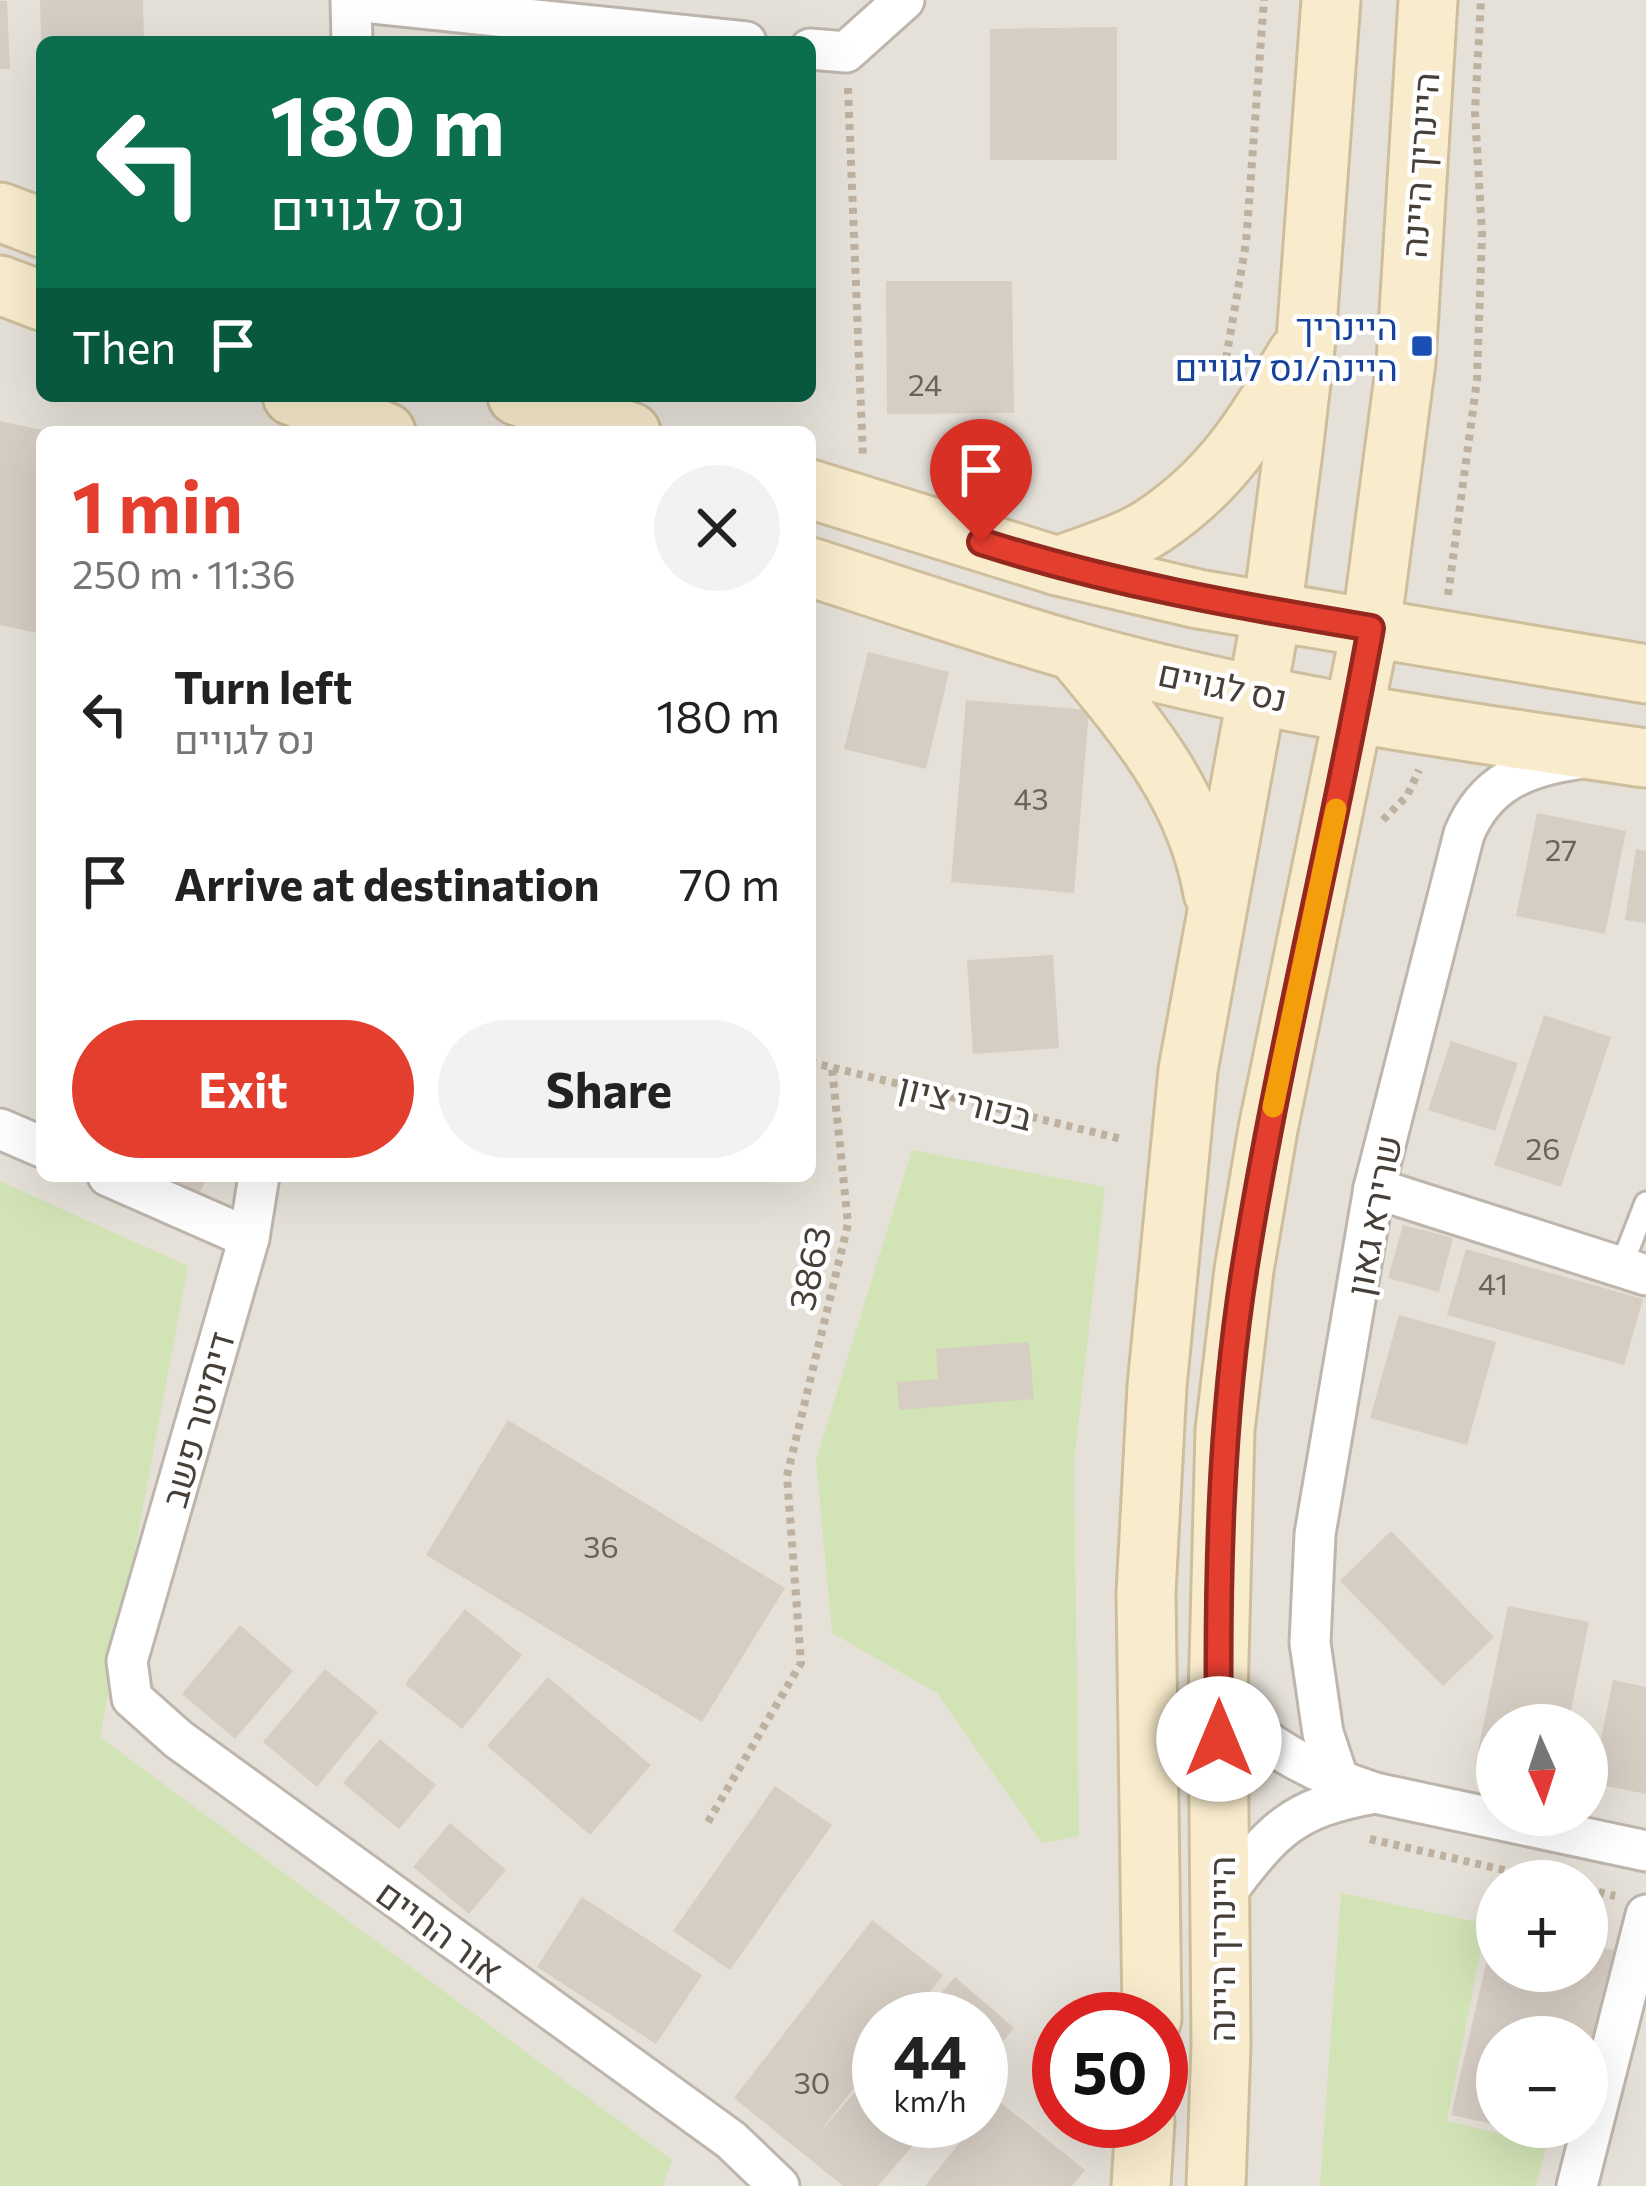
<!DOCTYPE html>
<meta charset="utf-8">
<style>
body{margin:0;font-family:Commissioner,Heebo,sans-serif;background:#f2f2f2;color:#222;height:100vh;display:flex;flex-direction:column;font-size:45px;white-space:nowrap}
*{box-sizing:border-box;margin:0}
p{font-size:39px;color:#767676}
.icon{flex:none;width:66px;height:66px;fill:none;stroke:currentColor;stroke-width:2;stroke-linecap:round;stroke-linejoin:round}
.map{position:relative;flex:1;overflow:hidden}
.panel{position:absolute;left:36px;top:426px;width:780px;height:756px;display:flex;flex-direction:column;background:#fff;border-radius:18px;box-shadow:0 12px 48px #0002}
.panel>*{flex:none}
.guide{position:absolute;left:36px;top:36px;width:780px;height:366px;border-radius:18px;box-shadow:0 12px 48px #0002;background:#0b6e4f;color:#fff;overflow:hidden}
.needle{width:78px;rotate:177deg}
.fabs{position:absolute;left:1476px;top:1704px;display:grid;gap:24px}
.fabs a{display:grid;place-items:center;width:132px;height:132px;border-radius:50%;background:#fff;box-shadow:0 12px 48px #0002;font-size:60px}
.speed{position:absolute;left:852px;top:1992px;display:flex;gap:24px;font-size:60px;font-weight:700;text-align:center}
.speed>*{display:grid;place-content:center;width:156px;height:156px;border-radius:50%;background:#fff;box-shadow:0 12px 48px #0002;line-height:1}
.speed small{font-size:30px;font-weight:400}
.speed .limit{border:18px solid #d22;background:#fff;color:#111}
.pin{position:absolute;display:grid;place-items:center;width:102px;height:102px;color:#fff;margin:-123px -51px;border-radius:50% 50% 50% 0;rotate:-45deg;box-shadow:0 0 12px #0007}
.pin .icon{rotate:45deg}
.me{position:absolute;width:132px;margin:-66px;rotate:0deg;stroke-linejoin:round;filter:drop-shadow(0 0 9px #0008)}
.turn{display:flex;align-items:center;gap:42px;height:252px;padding:0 36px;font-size:54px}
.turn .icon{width:156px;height:156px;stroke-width:2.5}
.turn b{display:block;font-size:84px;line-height:102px}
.then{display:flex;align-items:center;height:114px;padding:0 36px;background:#0003;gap:24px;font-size:45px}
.round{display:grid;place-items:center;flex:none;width:126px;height:126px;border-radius:63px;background:#f2f2f2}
.head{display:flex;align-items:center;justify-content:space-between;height:204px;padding:0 36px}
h1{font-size:72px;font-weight:700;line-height:90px;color:#e43e2f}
.action{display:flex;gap:24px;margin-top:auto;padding:24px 36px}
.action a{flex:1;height:138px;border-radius:72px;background:#e43e2f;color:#fff;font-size:48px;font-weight:700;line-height:138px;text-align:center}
.action a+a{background:#f2f2f2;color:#222}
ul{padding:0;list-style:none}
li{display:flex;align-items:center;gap:36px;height:168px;padding:0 36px}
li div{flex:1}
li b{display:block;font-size:45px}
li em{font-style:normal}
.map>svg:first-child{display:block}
.residential{fill:#e6e1d8;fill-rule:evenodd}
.green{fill:#d2e3b6}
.building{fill:#d6cdc3}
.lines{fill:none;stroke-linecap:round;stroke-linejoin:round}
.lane-casing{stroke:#beb6ad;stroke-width:27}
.street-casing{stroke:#beb6ad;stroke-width:45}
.secondary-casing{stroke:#cebe9d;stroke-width:63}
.path{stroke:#beb19f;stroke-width:8;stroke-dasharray:6 6;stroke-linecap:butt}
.lane{stroke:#fff;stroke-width:21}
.street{stroke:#fff;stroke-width:39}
.secondary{stroke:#f9eccd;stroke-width:57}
.route-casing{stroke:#94281f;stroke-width:30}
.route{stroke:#e43e2f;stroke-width:21}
.slow{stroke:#f59e0b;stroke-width:21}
.transit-dot{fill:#1a4fb4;stroke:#fff;stroke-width:4.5}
.labels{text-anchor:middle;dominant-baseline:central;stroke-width:9;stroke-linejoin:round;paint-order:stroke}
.number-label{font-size:30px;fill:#6a635b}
.street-label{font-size:36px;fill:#464038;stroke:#fff}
.transit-label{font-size:36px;fill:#164399;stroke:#fff;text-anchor:end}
</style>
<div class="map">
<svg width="1646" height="2186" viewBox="0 0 1646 2186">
<rect width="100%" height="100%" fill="#f3efe9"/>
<path class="residential" d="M0,0H1646V2186H0ZM42,42H810V396H42ZM42,432H810V1176H42ZM1497,1725H1587V1815H1497ZM1497,1881H1587V1971H1497ZM879,2019H981V2121H879ZM1059,2019H1161V2121H1059ZM1497,2037H1587V2127H1497Z"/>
<g class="green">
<polygon points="912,1150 1105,1187 1074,1462 1079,1836 1042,1843 937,1693 832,1633 816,1460"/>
<polygon points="0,1181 188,1266 100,1737 672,2160 662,2186 0,2186"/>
<polygon points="1341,1893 1486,1924 1447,2121 1547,2145 1536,2186 1320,2186"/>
</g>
<g class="building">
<polygon points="40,0 143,0 144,42 41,42"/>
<polygon points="0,1 7,1 10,69 0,69"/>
<polygon points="1117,27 1117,160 990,160 990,29"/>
<polygon points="886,281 1012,281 1014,413 887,414"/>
<polygon points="0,421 42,430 42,634 0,625"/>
<polygon points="868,652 949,672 926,769 844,749"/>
<polygon points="966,700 1089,710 1074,893 951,882"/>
<polygon points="1537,813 1626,831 1605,934 1516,916"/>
<polygon points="1636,849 1646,851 1646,923 1625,920"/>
<polygon points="1053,955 1059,1048 973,1054 967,960"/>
<polygon points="1544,1015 1611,1037 1561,1187 1494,1165"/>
<polygon points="1451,1041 1518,1063 1495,1131 1428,1110"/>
<polygon points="163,1176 208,1176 199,1194"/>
<polygon points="1403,1225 1453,1238 1439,1292 1388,1278"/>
<polygon points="1466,1249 1643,1299 1624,1365 1447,1315"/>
<polygon points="1399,1315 1496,1342 1467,1445 1370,1418"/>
<polygon points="1029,1342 1034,1399 899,1410 897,1382 938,1379 936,1349"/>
<polygon points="508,1420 785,1588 702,1722 426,1555"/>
<polygon points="1391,1531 1494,1637 1443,1686 1340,1581"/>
<polygon points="1508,1606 1589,1622 1568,1725 1497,1725 1497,1770 1475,1765"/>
<polygon points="465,1609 522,1655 462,1729 405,1684"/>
<polygon points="240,1625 293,1671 235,1739 182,1694"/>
<polygon points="325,1669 378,1712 317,1787 263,1742"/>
<polygon points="548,1677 651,1765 590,1835 487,1746"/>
<polygon points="1613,1680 1646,1687 1646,1794 1592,1783"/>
<polygon points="380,1739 436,1785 399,1829 343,1783"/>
<polygon points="775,1786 832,1825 730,1970 673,1931"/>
<polygon points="450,1823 506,1870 469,1914 413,1867"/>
<polygon points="582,1897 702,1975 656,2044 537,1967"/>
<polygon points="872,1920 943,1975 908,2019 879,2019 879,2056 818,2134 879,2065 879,2121 934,2121 878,2186 843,2186 734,2098"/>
<polygon points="1495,1925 1497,1971 1587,1971 1587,1944 1622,1952 1587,2098 1587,2037 1497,2037 1497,2125 1451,2115"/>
<polygon points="955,1977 1014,2028 981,2067 981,2019 919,2019"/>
<polygon points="995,2098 1085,2170 1072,2186 925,2186"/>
<polygon points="1513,2127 1582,2127 1578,2144"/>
</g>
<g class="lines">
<defs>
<polyline id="lane" points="1621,1267 1646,1203"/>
<g id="street">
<polyline points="351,0 352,42"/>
<polyline points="354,1 746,42"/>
<polyline points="810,49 846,52 904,0"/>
<polyline points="0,1129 42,1147"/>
<polyline points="108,1176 249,1238"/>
<polyline points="259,1176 249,1238 127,1661 132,1698 178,1739 731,2140 779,2186"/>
<polyline points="1374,1188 1646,1275"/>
<path d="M1218,1699C1262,1746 1314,1773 1375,1793L1646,1851"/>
<path d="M1339,1781L1323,1733L1310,1643L1315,1534L1374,1188L1464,834C1485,783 1524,767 1576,759"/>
<path d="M1221,1899C1272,1832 1289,1808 1375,1793"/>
<polyline points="1577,2186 1646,1915"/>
</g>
<g id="secondary">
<polyline points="0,212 42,228"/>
<polyline points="0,285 42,301"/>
<polyline points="292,396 386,432"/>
<polyline points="517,396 631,432"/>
<polyline points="810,489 1058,566 1198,599 1646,674"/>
<path d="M1058,566C1088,554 1126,544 1153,526C1224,479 1255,424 1297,354"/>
<path d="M810,567C897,595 984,625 1071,650C1254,703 1457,731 1646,758"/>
<path d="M1074,651C1136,726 1196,794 1213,893"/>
<polyline points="1152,2019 1146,1593 1157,1386 1188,1070 1272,612 1293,451 1306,340 1331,0"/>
<polyline points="1141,2186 1145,2121"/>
<polyline points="1216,2186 1221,2045 1218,1699 1225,1430 1244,1270 1268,1129 1371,628 1406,362 1428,0"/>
</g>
</defs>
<use href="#lane" class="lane-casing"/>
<use href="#street" class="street-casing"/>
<use href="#secondary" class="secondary-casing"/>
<g class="path">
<polyline points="848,88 863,457"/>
<polyline points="1222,382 1246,243 1264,0"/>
<polyline points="1448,595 1477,380 1482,234 1475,112 1481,0"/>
<polyline points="1383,820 1407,796 1419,770"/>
<polyline points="810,1062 1121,1139"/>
<polyline points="708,1822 801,1663 787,1476 848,1224 832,1068"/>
<polyline points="1370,1839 1552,1881"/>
<polyline points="1587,1889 1615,1896"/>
</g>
<use href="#lane" class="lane"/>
<use href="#street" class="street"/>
<use href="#secondary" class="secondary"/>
</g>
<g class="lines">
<defs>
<path id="route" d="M981,542C1109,583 1239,606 1371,628C1333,841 1279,1051 1245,1265C1220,1421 1217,1581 1219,1739"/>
</defs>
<use href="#route" class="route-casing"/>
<use href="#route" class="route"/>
<polyline class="slow" points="1273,1107 1336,809"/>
</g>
<rect class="transit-dot" x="1410" y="334" width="24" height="24" rx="6"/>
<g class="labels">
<g class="number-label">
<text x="925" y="383">24</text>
<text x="1031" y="797">43</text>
<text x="1561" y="848">27</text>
<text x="1543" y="1147">26</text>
<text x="1493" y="1282">41</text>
<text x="601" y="1545">36</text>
<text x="812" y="2081">30</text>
</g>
<g class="street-label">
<text transform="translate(1418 165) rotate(-86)">היינריך היינה</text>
<text transform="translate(1223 684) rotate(12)">נס לגויים</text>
<text transform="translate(966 1100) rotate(14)">בכורי ציון</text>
<text transform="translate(1372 1215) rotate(-79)">שרירא גאון</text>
<text transform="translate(808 1268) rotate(-78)">3863</text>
<text transform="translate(196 1419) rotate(-74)">דימיטר פשב</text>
<text transform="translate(441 1930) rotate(36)">אור החיים</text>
<text transform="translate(1220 1949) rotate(-90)">היינריך היינה</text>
</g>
<g class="transit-label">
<text x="1398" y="325">היינריך<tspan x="1398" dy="41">היינה/נס לגויים</tspan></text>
</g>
</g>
</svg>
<div class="fabs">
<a><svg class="needle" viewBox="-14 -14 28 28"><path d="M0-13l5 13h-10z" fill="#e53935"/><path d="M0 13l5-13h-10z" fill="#767676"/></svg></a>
<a>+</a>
<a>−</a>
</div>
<div class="speed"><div>44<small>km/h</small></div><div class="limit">50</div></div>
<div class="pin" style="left:981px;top:542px;background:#d93025"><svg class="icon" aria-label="arrive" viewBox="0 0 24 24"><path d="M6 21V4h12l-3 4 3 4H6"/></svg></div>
<svg class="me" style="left:1219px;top:1739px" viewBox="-20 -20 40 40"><circle r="19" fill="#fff"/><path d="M0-13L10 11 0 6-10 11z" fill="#e43e2f"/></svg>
<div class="guide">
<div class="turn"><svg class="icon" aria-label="left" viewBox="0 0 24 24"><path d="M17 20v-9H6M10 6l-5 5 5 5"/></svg><div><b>180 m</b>נס לגויים</div></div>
<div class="then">Then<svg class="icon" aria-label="arrive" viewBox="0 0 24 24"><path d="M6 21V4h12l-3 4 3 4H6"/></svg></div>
</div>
<section class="panel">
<div class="head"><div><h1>1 min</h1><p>250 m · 11:36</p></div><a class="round"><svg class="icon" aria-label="close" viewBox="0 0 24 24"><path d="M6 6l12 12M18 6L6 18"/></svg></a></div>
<ul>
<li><svg class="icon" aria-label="left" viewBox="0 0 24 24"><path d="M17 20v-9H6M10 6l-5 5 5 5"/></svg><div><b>Turn left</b><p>נס לגויים</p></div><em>180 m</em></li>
<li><svg class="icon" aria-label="arrive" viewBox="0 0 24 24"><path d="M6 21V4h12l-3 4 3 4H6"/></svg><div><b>Arrive at destination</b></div><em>70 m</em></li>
</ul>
<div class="action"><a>Exit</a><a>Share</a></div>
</section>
</div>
